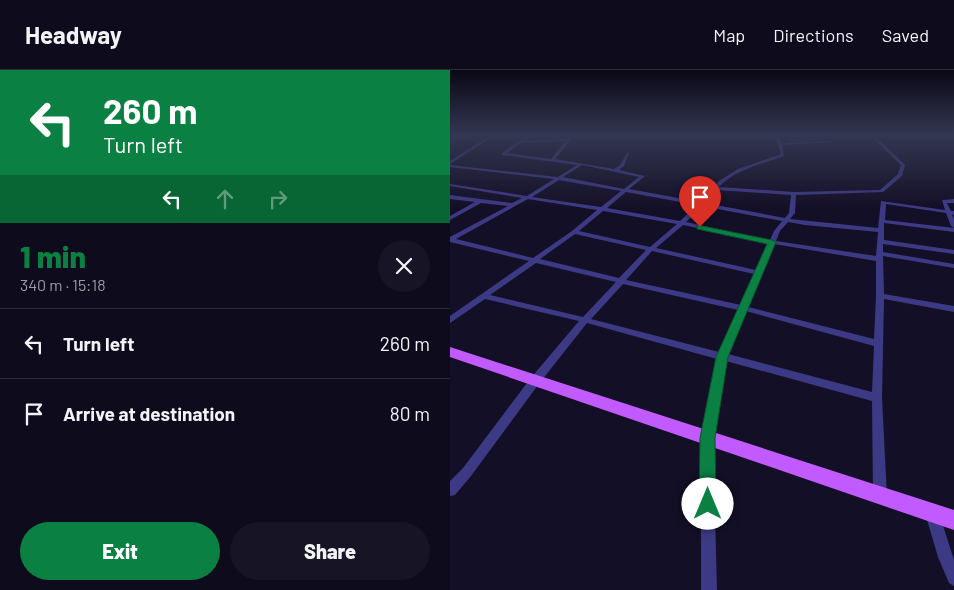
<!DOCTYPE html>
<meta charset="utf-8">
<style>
body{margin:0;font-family:Barlow,sans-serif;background:#171425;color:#f1f3f6;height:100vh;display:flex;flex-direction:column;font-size:19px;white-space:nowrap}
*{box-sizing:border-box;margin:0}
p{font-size:16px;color:#9b9ba3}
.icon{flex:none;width:28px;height:28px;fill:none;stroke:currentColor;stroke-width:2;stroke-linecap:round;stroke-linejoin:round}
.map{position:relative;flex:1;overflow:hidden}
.panel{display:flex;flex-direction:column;background:#0e0b1c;width:450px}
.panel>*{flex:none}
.guide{background:#0b8043;color:#fff;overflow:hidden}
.pin{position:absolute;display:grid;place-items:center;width:42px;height:42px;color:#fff;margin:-51px -21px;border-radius:50% 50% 50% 0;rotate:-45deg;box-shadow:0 0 5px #0007}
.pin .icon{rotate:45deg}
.me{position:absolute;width:55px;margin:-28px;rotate:0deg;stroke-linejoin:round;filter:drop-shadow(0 0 4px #0008)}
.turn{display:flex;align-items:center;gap:18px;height:105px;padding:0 20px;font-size:22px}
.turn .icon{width:65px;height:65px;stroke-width:2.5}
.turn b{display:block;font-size:35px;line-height:42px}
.lanes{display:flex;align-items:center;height:48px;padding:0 20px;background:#0003;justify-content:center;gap:25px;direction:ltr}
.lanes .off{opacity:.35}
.round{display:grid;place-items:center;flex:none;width:52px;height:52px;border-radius:26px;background:#171425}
.overview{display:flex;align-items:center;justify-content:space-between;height:85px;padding:0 20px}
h1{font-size:30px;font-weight:800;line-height:38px;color:#0b8043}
.cta{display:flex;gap:10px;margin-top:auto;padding:10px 20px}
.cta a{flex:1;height:58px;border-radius:30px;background:#0b8043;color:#fff;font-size:20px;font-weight:800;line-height:58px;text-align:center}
.cta a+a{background:#171425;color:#f1f3f6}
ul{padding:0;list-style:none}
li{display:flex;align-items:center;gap:15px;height:70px;padding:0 20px;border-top:1px solid #2e2b3b}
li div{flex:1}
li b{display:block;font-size:19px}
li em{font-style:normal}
header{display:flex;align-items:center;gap:30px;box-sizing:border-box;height:70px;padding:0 25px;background:#0e0b1c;border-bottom:1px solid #2e2b3b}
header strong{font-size:24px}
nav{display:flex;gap:28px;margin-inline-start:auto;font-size:18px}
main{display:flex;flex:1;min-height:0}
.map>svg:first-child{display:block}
.building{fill:#241b47;stroke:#3b2d73}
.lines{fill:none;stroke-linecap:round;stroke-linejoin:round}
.street{fill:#3d3a85;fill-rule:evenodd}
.primary{fill:#c25bff;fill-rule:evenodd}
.route{fill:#0b8043;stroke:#07532c}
</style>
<header>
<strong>Headway</strong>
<nav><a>Map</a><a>Directions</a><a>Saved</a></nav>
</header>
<main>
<section class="panel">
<div class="guide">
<div class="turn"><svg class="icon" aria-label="left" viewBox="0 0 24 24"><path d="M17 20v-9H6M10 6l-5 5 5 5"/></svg><div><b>260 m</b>Turn left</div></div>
<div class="lanes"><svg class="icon" aria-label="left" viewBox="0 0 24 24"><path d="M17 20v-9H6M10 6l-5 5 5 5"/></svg><svg class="icon off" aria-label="ahead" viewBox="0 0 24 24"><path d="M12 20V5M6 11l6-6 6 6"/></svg><svg class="icon off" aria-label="right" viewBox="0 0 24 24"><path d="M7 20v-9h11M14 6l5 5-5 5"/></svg></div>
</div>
<div class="overview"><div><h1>1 min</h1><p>340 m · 15:18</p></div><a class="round"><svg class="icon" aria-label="close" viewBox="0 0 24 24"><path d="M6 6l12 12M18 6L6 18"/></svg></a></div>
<ul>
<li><svg class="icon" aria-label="left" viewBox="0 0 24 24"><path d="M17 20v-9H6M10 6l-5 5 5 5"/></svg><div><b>Turn left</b></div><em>260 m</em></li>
<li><svg class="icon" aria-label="arrive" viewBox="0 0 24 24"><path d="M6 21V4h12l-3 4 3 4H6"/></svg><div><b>Arrive at destination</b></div><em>80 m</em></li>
</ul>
<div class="cta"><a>Exit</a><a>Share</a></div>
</section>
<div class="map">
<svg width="504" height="520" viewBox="0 0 504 520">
<rect width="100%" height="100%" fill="#130f26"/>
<polygon class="building" points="368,65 373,69 341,71 337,66"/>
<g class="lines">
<g class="street">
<polygon points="41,65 45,65 0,94 0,91"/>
<path d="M78,65H82L74,71L117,69L121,67L120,71L105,89L164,99L170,95L177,83H179L174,96L169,100L195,106L179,119L250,132L269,111L288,99L331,84L325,65H329L331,73L380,71L382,72L332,75L334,86C313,94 285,99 269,117L344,122L430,120L448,104L451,95L420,65H424L455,95L452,106L433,122L346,125L345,143L340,149L428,158L431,131L495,140L492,130L504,129V133H497L501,141H504V145L502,144L504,149V158L501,156L496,143L436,134L435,150L504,158V162L434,153V170L504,180V184L433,174V182L504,194V198L433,186L434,224L504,236V242L434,229L432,328L437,427L435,432L430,434L425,432L423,427L422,331L276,291L263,369L267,520H251V369L267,289L137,253L88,315L21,406L5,425L0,426V411L13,398L80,309L129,251L35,229L0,253V246L79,191L0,172V167L58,136L31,133L0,150V146L25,132L0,129V125L62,133L72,128L0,116V114L77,126L104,109L0,97V95L108,107L127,95L52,85V83ZM115,71L101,89L57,83L71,73ZM132,95L189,107L174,119L113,107ZM109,110L171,121L151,137L82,127ZM267,120L341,125L339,143L335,148L255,133ZM176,122L247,135L230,151L157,138ZM78,129L147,140L122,161L83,188L6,169ZM252,136L332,151L324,161L320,170L236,152ZM153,141L227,154L200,177L129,161ZM338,152L355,155L428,162L426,186L326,171L330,161ZM233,155L318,173L306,200L206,178ZM125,164L196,180L169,208L90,189ZM324,174L426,191V226L424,269L298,237ZM202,181L304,204L291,235L176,210ZM86,193L166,212L133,247L40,225ZM173,214L288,240L269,282L141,249ZM296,241L424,276L422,322L278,284Z"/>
<polygon points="499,65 503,65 504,68"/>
<polygon points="482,436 487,438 489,443 504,490 504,516 499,513 488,487 475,443 477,438"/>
</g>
<polygon class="primary" points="0,277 504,440 504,460 0,287"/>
</g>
<linearGradient id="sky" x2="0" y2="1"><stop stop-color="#0a0815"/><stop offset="0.47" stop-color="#333752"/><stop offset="1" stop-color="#333752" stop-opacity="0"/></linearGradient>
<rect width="504" height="138" fill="url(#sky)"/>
<polygon class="route" points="247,155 322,170 326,172 278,287 265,368 266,434 264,440 258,443 251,440 249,434 250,368 266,287 317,174 247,159"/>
</svg>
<div class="pin" style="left:250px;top:157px;background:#d93025"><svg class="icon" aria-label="arrive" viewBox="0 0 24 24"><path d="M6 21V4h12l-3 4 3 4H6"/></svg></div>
<svg class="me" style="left:258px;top:434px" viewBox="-20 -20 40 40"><circle r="19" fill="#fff"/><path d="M0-13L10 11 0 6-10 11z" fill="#0b8043"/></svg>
</div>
</main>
